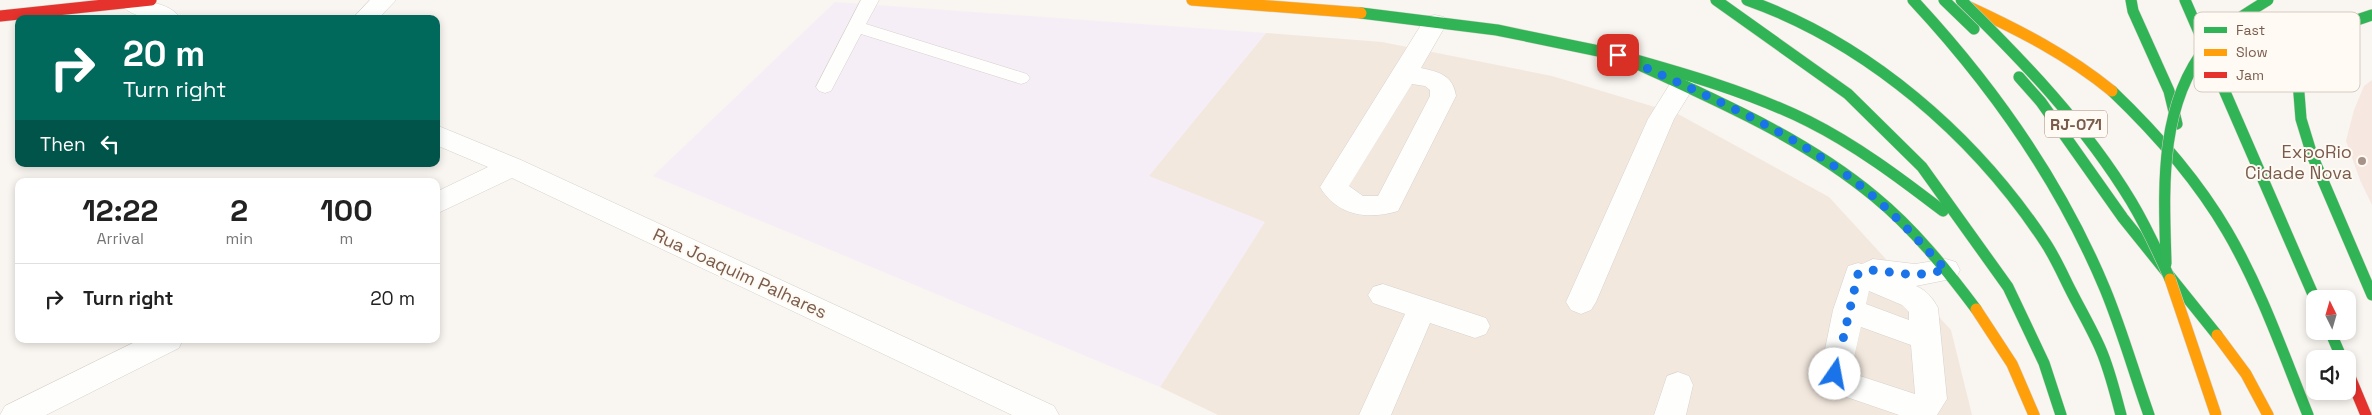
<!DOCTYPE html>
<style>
body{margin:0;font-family:"Space Grotesk",sans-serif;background:#f2f2f2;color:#222;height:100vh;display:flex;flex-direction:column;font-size:19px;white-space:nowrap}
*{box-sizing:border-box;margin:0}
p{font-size:16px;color:#767676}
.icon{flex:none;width:28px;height:28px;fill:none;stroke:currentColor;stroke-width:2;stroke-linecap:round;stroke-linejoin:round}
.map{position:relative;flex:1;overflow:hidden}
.panel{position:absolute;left:15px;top:178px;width:425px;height:165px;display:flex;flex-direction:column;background:#fff;border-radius:10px;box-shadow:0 2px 8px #0003}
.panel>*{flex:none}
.top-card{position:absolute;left:15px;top:15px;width:425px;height:152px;border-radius:10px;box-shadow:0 2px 8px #0003;background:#00695c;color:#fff;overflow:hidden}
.needle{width:32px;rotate:355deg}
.tools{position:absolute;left:2306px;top:290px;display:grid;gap:10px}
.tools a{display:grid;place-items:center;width:50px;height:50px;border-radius:10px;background:#fff;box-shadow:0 2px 8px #0003;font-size:25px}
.pin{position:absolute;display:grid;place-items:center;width:42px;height:42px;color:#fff;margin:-21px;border-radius:10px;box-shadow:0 2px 8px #0006}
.me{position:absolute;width:55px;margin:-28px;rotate:12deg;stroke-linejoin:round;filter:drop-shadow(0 0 4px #0008)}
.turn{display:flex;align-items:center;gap:18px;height:105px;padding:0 25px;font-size:22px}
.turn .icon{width:65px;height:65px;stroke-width:2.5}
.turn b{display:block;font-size:35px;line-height:42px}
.then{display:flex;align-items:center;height:48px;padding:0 25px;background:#0003;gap:10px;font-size:19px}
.eta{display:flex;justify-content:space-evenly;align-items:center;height:85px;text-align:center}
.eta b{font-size:30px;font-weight:700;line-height:35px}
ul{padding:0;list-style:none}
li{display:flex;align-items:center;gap:15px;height:70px;padding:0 25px;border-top:1px solid #e0e0e0}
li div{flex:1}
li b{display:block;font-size:19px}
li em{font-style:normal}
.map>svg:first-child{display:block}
.residential{fill:#f2e8de}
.commercial{fill:#f6e8e1}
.education{fill:#f6eef6}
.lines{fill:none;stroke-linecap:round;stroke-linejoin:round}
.lane-casing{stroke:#d7d1cb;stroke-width:1}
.street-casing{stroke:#d7d1cb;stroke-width:1}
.fast-casing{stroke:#d9d2cb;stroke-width:12}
.slow-casing{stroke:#d9d2cb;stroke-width:12}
.jam-casing{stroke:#d9d2cb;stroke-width:12}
.lane{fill:#fefefd;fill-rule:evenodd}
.street{fill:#fefefd;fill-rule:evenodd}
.fast{stroke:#30b455;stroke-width:11}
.slow{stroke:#ff9f0a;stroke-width:11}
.jam{stroke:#e5322d;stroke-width:11}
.fast-bridge-casing{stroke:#dad1cc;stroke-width:12;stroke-linecap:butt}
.slow-bridge-casing{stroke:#dad1cc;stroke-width:12;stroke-linecap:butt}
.fast-bridge{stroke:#30b455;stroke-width:11}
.slow-bridge{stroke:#ff9f0a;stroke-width:11}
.route{stroke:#1a73e8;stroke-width:9;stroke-dasharray:0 16.2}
.poi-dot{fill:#a69286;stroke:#fffaf3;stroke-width:2}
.labels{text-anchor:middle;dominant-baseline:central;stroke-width:4;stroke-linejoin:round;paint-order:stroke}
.shield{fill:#fffaf3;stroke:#a28b7f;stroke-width:1}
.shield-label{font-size:16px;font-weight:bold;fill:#7a5c4d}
.poi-label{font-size:18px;fill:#7a5c4d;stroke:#fffaf3;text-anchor:end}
.street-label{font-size:18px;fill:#7a5c4d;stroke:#fffaf3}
.key{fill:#fffaf3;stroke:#d7cbc1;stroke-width:1}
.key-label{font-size:14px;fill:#7a5c4d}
</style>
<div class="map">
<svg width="2372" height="415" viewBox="0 0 2372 415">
<rect width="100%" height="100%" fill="#f9f5f0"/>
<polygon class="residential" points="1266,33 1382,42 1552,76 1678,114 1829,197 1951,330 1972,415 1218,415 1160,387 1264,222 1148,176"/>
<polygon class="commercial" points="2372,80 2372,205 2360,180 2346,141 2354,110 2364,86"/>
<polygon class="education" points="835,2 1266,33 1149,176 1265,222 1160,387 653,176"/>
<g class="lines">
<defs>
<polygon id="lane" points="861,0 879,0 866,24 1027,74 1030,78 1027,82 1021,84 861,34 831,91 825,93 819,91 816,87"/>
<g id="street">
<path d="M120,0C139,0 170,1 181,19C161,19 132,21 119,2Z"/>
<polygon points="370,0 396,0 378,19 352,19"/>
<path d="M1435,15L1444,17L1447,23L1421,68C1439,72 1453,75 1456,96L1398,211C1368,220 1337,216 1320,187L1426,17ZM1412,84L1425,86L1430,90V96L1378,196H1363L1349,186Z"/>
<polygon points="1682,76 1691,79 1695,85 1674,119 1596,302 1591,310 1581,314 1571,310 1566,302 1648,119 1673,79"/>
<polygon points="436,125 521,160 1054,406 1059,415 1012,415 512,178 436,214 436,192 488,167 436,145"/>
<path d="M1873,259L1915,264L1946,259L1956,262L1960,270L1956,278L1916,286C1926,290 1933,298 1938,308L1947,399L1937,415H1899L1832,392L1820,374L1833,310L1848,266L1858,263L1862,264ZM1869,291L1902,305L1909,312V320L1866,304ZM1861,327L1911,345L1915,394L1854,374L1851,371Z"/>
<polygon points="1383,284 1486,318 1490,326 1486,334 1475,338 1430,323 1391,415 1359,415 1405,314 1373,303 1368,295 1373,287"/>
<polygon points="141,339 183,339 179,348 46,415 0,415 5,406"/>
<polygon points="1678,372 1689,376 1693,385 1686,415 1654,415 1667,376"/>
</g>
<g id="fast">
<polyline points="1716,0 1848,94 1922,167 2008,287 2044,363 2061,415"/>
<path d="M1747,0C1868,43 1975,136 2045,242C2055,257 2062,273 2070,289C2080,309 2092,329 2101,350C2110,371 2115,393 2121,415"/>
<path d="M1913,0C1993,86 2060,181 2105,289C2122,330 2134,373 2149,415"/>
<polyline points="1944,0 1974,29"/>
<polyline points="2131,0 2133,11 2169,91 2177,124"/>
<polyline points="2185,0 2315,299"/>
<polyline points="1361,13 1497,30 1618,55"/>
<polyline points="2372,15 2351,22 2314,52 2298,81 2301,119 2312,155 2372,295"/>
<path d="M1618,55C1682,73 1747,91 1808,121C1856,145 1900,178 1943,211"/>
<path d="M1631,61C1715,100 1803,137 1875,197C1914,229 1946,269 1976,309"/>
<polyline points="2019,77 2041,102 2123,218 2217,335"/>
<path d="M2112,91C2156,133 2196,178 2227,231C2261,289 2283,353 2308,415"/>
<polyline points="2330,331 2342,359"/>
</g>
<g id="slow">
<polyline points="1192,0 1361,13"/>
<path d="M1967,6C2019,30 2068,55 2112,91"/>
<polyline points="1976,309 2012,364 2034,415"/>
<polyline points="2217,335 2246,374 2268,415"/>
</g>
<g id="jam">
<polyline points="0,16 151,0"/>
<polyline points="2348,372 2366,415"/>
</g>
</defs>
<use href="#lane" class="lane-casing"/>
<use href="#street" class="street-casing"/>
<use href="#fast" class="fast-casing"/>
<use href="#slow" class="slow-casing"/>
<use href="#jam" class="jam-casing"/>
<use href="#lane" class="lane"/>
<use href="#street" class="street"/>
<use href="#fast" class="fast"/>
<use href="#slow" class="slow"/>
<use href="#jam" class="jam"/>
<defs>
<g id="fast-bridge">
<path d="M1961,0C2023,61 2085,125 2131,201C2146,226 2158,252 2170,279"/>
<path d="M2166,264C2164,191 2158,107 2207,46C2223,27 2247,13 2268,0"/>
</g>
<polyline id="slow-bridge" points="2170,279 2216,415"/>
</defs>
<use href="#fast-bridge" class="fast-bridge-casing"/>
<use href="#slow-bridge" class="slow-bridge-casing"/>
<use href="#fast-bridge" class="fast-bridge"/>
<use href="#slow-bridge" class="slow-bridge"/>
</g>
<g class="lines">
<path class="route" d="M1618,55C1698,92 1795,132 1862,187C1893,212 1919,241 1946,270L1915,275L1871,270L1858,274L1835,374"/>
</g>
<circle class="poi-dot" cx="2362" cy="161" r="5"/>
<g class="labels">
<rect class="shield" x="2045" y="110.5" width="62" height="27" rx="4"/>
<g class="shield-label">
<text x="2076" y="124">RJ-071</text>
</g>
<g class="poi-label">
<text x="2352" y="151">ExpoRio<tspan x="2352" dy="21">Cidade Nova</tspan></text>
</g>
<g class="street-label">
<text transform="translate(740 273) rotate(25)">Rua Joaquim Palhares</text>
</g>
</g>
<rect x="2194" y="12" width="166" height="80" rx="8" class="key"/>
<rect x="2204" y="27" width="23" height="6" fill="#30b455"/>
<rect x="2204" y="49" width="23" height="7" fill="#ff9f0a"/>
<rect x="2204" y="72" width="23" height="6" fill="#e5322d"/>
<g class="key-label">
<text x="2236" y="35">Fast</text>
<text x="2236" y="57">Slow</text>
<text x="2236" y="80">Jam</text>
</g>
</svg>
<div class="tools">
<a><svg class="needle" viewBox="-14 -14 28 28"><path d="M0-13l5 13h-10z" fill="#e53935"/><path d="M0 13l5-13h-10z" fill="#767676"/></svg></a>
<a><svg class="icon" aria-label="sound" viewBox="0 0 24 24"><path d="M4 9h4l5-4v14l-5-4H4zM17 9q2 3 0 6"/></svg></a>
</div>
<div class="pin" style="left:1618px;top:55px;background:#d93025"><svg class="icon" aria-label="arrive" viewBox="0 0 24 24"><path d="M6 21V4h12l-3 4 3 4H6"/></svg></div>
<svg class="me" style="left:1835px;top:374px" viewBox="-20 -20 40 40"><circle r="19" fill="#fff"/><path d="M0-13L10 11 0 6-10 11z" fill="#1a73e8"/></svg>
<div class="top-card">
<div class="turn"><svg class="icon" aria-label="right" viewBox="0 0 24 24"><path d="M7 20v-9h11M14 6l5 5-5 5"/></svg><div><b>20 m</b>Turn right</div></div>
<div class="then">Then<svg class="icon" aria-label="left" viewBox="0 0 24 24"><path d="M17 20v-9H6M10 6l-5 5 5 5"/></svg></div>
</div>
<section class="panel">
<div class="eta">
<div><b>12:22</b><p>Arrival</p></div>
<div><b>2</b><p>min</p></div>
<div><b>100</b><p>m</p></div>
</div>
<ul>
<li><svg class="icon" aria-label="right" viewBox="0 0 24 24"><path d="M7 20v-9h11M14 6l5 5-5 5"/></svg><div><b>Turn right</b></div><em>20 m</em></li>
</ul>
</section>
</div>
